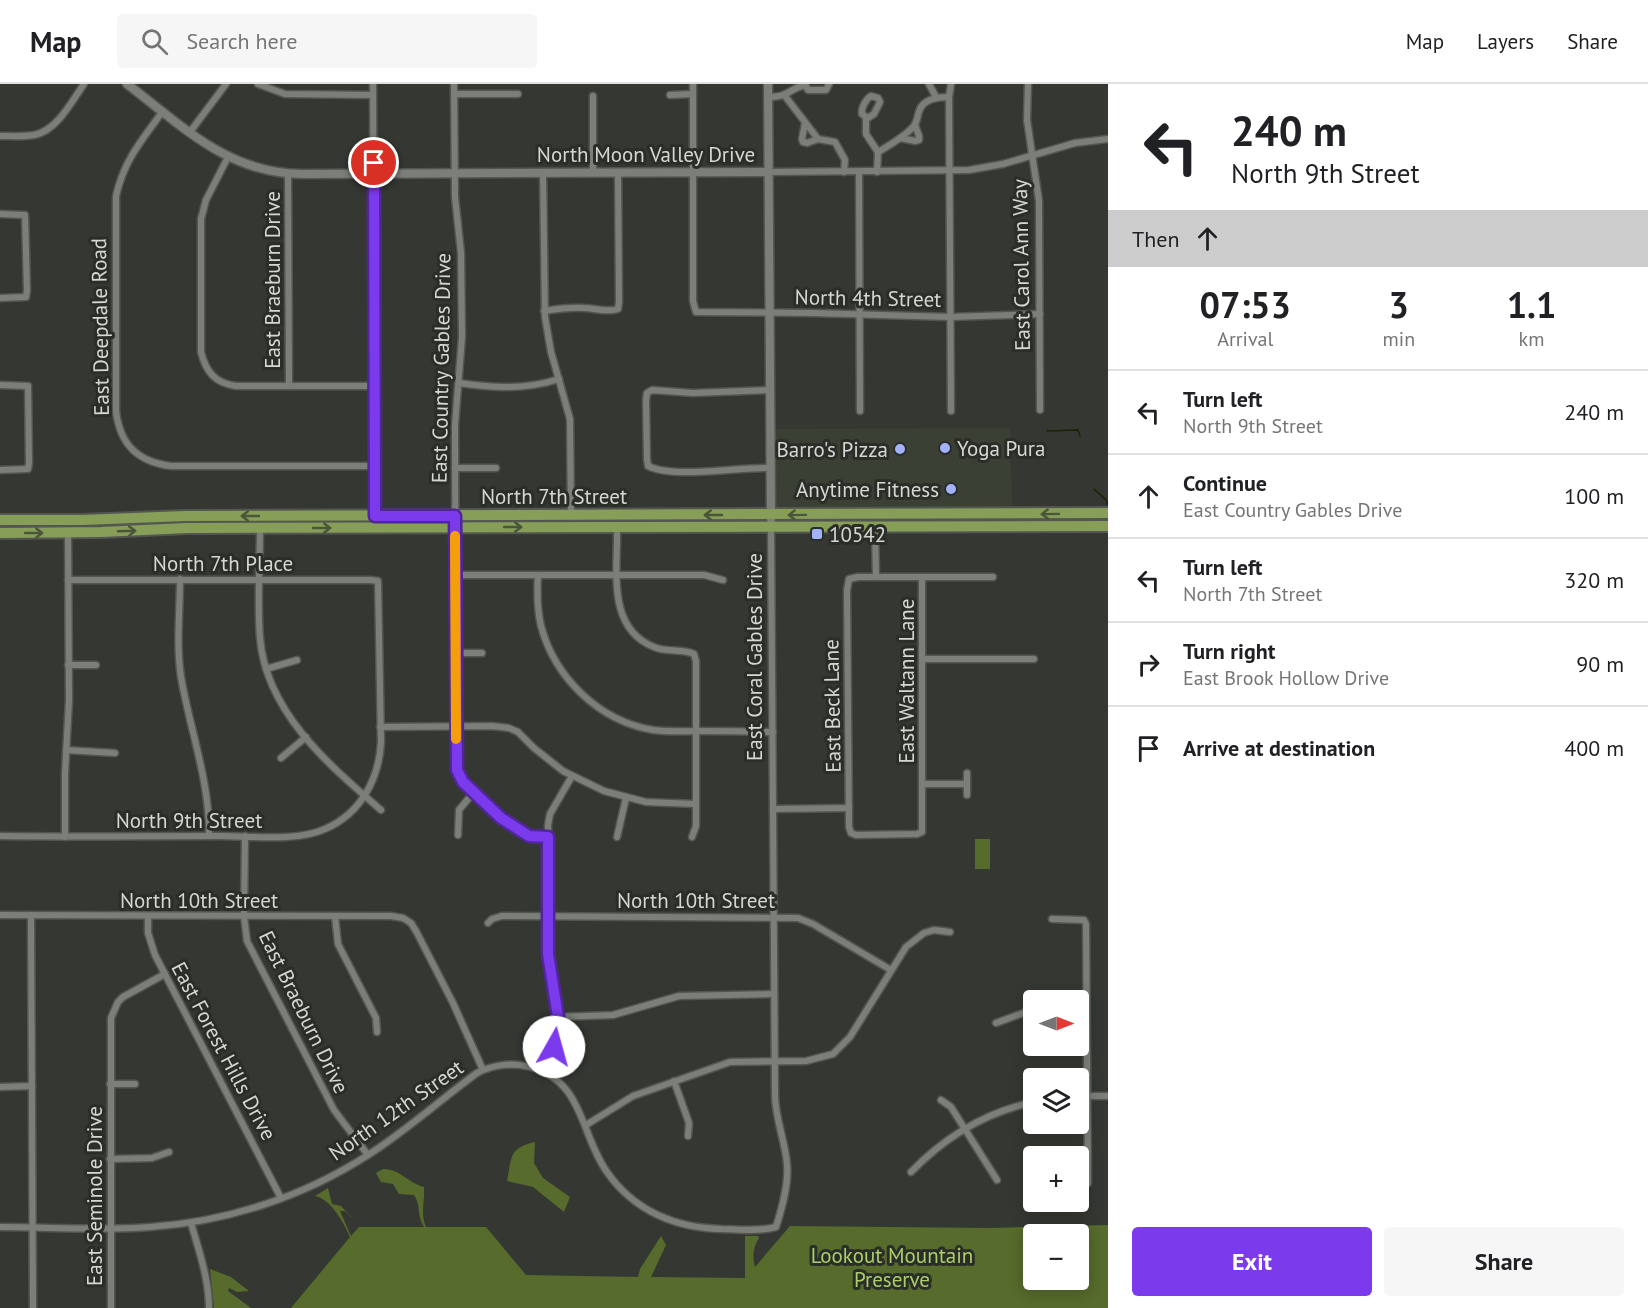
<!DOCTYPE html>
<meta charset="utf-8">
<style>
body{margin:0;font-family:"PT Sans",sans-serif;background:#f6f6f6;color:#202124;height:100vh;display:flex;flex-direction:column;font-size:22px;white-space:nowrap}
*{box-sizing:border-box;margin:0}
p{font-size:20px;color:#757577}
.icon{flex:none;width:33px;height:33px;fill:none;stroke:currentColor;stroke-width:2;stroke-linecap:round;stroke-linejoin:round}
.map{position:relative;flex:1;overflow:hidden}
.panel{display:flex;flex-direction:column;background:#fff;width:540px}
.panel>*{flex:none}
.guide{background:#fff;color:#202124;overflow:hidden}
.needle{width:39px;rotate:90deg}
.fabs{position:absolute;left:1023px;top:906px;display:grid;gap:12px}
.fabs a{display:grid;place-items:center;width:66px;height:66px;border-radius:6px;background:#fff;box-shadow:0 3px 15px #0003;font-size:30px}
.pin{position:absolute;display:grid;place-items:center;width:51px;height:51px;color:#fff;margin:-26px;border:3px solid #fff;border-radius:50%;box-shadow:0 2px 6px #0007}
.me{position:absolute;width:66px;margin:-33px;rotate:7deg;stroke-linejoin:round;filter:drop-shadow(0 0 4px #0008)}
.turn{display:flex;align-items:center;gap:21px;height:126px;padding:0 24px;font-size:27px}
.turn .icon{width:78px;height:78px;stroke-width:2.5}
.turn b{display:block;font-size:42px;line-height:51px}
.then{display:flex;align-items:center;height:57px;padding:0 24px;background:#0003;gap:12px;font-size:22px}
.eta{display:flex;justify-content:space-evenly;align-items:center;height:102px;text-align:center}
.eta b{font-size:36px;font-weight:700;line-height:42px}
.cta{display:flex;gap:12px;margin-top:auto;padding:12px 24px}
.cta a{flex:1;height:69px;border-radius:6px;background:#7c3aed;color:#fff;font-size:24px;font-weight:700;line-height:69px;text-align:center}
.cta a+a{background:#f6f6f6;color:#202124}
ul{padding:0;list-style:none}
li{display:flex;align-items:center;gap:18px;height:84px;padding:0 24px;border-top:2px solid #e0e0e0}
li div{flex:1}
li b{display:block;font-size:22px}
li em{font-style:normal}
header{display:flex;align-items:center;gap:36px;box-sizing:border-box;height:84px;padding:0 30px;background:#fff;border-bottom:2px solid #e0e0e0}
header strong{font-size:28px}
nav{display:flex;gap:33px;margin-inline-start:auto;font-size:21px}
.search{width:420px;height:54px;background:#f6f6f6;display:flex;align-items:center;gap:15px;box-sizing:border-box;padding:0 21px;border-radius:6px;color:#757577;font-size:22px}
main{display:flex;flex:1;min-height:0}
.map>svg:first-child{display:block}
.built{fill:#3b4034}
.green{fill:#566b2c;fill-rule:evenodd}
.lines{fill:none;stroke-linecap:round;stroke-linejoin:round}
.stream{stroke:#182300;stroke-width:1.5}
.minor-casing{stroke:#545652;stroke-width:9}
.tertiary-casing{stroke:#545652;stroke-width:11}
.primary-casing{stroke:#545652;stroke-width:14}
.minor{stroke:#7c7f78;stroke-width:6}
.tertiary{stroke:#7c7f78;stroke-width:8}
.primary{stroke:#879e58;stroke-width:10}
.oneway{stroke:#4b5539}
.route-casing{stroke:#51269a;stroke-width:15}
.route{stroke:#7c3aed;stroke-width:10}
.slow{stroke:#f59e0b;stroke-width:10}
.poi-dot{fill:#a3b2fd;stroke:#2b2e28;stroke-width:2}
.labels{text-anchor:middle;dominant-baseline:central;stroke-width:6;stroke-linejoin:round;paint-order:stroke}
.street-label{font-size:21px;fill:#d5d7d3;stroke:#2b2e28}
.poi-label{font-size:21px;fill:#d5d7d3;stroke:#2b2e28;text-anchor:start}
.park-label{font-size:21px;fill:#acce69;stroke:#2b2e28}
</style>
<header>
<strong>Map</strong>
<div class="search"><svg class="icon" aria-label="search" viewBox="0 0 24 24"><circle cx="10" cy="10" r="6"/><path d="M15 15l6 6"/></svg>Search here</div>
<nav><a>Map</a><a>Layers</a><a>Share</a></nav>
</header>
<main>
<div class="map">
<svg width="1108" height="1224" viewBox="0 0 1108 1224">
<rect width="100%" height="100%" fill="#353832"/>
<polygon class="built" points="1010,344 1012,426 780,426 776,422 775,345"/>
<g class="green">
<rect x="975" y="755" width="15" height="30"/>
<path d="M535,1058L534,1079L543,1094L570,1113L564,1128L533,1103L507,1097C512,1074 508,1064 535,1058Z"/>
<path d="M383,1085C402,1086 406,1098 424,1103C425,1118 420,1129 426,1143H486L526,1191L638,1193L640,1185L661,1152L666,1161L651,1193L745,1194V1152H758L759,1154C753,1164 752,1171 755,1183L790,1142L991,1144L1108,1141V1224H291L350,1153C344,1139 331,1115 315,1112L328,1104L332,1120L341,1122L355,1137L345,1127H340L351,1152L359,1143H424C416,1129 422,1124 414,1111L399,1110L393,1100L381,1098L376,1089ZM1034,1150H1078V1196H1034Z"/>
<polygon points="210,1185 231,1193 249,1207 237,1208 229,1204 228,1207 251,1224 214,1224"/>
</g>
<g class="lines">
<g class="stream">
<polyline points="1047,347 1078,346 1080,352"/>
<polyline points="1094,405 1106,416 1108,421"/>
</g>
<defs>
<g id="minor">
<polyline points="258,0 285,10 373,11"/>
<polyline points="373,0 375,432"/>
<polyline points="454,0 455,113 461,169 462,253 455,341 456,679 463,698 501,734 529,752 548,753"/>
<polyline points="693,0 693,217 696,228 812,229 950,233 1040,230"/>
<polyline points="805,0 808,6 826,6 829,0"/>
<polyline points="929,0 936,13"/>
<polyline points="951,0 949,13 951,327"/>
<polyline points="1028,0 1027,36 1039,117 1040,326"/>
<polyline points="454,10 518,10"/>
<polyline points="670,11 693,10"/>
<polyline points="593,12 593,88"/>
<polyline points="785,12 818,55 835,58 845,76 844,88"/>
<path d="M871,12L878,14L880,18L874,30L868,34L862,30C861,24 866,15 871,12Z"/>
<path d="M768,13C790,13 788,5 805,1"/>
<path d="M163,27C142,56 124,76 116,112V327C120,361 138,378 171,382H375"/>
<polyline points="866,34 866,50 878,68 877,88"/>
<polyline points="805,39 802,55 803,58 807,59 818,55"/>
<polyline points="190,48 226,0"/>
<path d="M0,52C11,52 23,53 34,51C57,47 72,17 84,0"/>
<polyline points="900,54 915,57 919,56 919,52 915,41"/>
<path d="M878,68C890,61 904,53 913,43C918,38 917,31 920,25C925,14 939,13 949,13"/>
<path d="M228,73L206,116L201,135V268C206,288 215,299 236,302H375"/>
<polyline points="543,88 545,233 551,268 570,335 571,431"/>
<polyline points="768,88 969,86 1003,80 1075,59 1108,55"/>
<polyline points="859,88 860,327"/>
<polyline points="288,89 289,302"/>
<polyline points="0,130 25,131 27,206 26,213 0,214"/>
<path d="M544,227C557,225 570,223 584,224C595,224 606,229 618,225L619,218L618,88"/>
<path d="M459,299C493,304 525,306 559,295"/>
<polyline points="0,301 28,302 29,379 28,385 0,386"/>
<path d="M770,306L693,309L652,306L647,309L646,316L647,375L648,382C674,395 739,383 770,384"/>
<polyline points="455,384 496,384"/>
<polyline points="875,443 876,493"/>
<path d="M260,444C260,481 257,518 260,554C266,628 329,681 381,726"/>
<path d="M617,444C618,485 606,544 654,563C667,569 682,564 694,570L696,577V742L692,753"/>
<polyline points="455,491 704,491 723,496"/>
<path d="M538,491C537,508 537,525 541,542C555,594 599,637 653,646C668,648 683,647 699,647C723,647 748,647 773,648"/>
<polyline points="922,493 922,748 917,750 856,751 851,749 849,743 847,506 849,495 858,493 993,493"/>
<path d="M180,495C180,527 176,561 181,593C190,646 210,698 209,752"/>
<polyline points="456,569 482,569"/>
<polyline points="922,575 1034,575"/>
<polyline points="68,581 96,581"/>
<polyline points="266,585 297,576"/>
<polyline points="380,643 492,642 509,644 518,648 534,664 563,687 604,707 646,718 696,720"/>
<polyline points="66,666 115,669"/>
<polyline points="281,674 306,653"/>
<polyline points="967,689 967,711"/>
<polyline points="923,700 967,700"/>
<polyline points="773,725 849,724"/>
<polyline points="458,751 459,726 473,709"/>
<path d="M0,752C73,753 147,752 220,752C251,752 296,758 325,745C360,730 379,696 381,658L378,497L371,496H68"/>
<polyline points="245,752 244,832 247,857 334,1026 368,1071"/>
<polyline points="65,753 65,689 69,616 68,447"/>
<polyline points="617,753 626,714"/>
<polyline points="0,831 391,832 403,834 411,839 416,847 453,919 483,986"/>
<polyline points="31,831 33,1224"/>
<polyline points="148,832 148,849 155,871 281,1114"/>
<polyline points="335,832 338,860 376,934 377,948"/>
<polyline points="1052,835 1084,836 1086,840 1088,1099"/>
<polyline points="488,839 492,835 502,832 798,834 813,840 891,886"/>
<polyline points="558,933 613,931 679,912 774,910"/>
<polyline points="996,939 1034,925"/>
<polyline points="543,988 554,963 558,933 548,869 548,741 550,730 572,692"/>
<polyline points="674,997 689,1039 688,1052"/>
<polyline points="110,1000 135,1000"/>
<polyline points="0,1003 32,1002"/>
<polyline points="1078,1012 1108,1012"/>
<polyline points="941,1016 951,1023 997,1096"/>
<polyline points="586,1041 633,1012 730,978 806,977 833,970 850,953 906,863 924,849 934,846 950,848"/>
<polyline points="110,1075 152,1074 169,1068"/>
<path d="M911,1088C945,1053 986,1028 1034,1018"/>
<path d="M191,1139C199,1167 209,1195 209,1224"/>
<path d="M0,1143C50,1143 100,1147 150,1143C226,1138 303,1113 368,1071C406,1047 440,1016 477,989C492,981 512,978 530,983C584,997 580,1050 607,1088C634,1127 676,1144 721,1145C738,1145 759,1148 776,1143C782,1124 789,1100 787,1080C785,1056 775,1034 775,1011L771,443"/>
<polyline points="111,1224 111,934 118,918 123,913 165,890"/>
</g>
<g id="tertiary">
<path d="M127,0C184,43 227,89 302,90L768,88"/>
<polyline points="768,0 771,435"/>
</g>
<g id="primary">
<polyline points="0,436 82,436 185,432 1108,429"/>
<polyline points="0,449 101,448 187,444 1108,442"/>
</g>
</defs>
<use href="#minor" class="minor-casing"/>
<use href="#tertiary" class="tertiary-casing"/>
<use href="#primary" class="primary-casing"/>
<use href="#minor" class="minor"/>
<use href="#tertiary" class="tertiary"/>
<use href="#primary" class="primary"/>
</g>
<defs><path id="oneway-shaft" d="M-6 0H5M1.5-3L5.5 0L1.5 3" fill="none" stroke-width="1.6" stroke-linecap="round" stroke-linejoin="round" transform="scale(1.5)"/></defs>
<g class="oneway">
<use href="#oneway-shaft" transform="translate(1050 430) rotate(179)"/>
<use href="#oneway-shaft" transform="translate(713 431) rotate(-180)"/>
<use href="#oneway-shaft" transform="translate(797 431) rotate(179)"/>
<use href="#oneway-shaft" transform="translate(250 432) rotate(-180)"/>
<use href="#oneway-shaft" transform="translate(513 443)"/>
<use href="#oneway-shaft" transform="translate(322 444)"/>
<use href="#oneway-shaft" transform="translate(127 447) rotate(-2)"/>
<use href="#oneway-shaft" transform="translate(34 449)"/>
</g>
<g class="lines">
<defs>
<polyline id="route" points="374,79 375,432 455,432 457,686 463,698 501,734 529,752 548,753 548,870 558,933 554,963"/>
</defs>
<use href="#route" class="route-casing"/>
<use href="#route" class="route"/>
<polyline class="slow" points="455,452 456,655"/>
</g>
<g class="poi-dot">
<circle cx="945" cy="364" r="6"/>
<circle cx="900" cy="365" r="6"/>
<circle cx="951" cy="405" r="6"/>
<rect x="811" y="444" width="12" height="12" rx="3"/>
</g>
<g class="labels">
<g class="street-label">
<text x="646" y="70">North Moon Valley Drive</text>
<text transform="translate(1021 181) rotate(-91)">East Carol Ann Way</text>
<text transform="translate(272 196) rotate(-90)">East Braeburn Drive</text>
<text transform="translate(868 214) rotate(1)">North 4th Street</text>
<text transform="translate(100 243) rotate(-91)">East Deepdale Road</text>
<text transform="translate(441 284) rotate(-89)">East Country Gables Drive</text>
<text x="554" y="412">North 7th Street</text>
<text x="223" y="479">North 7th Place</text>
<text transform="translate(754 573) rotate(-90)">East Coral Gables Drive</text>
<text transform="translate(906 597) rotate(-90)">East Waltann Lane</text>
<text transform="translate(832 622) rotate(-91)">East Beck Lane</text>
<text x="189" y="736">North 9th Street</text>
<text x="199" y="816">North 10th Street</text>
<text x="696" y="816">North 10th Street</text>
<text transform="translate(304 928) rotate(64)">East Braeburn Drive</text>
<text transform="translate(224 967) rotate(62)">East Forest Hills Drive</text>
<text transform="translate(396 1026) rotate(-35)">North 12th Street</text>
<text transform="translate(94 1112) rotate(-90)">East Seminole Drive</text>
</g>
<g class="poi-label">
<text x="957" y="364">Yoga Pura</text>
<text x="888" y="365" text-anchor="end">Barro's Pizza</text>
<text x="939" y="405" text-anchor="end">Anytime Fitness</text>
<text x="829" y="450">10542</text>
</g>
<g class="park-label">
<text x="892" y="1171">Lookout Mountain<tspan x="892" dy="24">Preserve</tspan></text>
</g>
</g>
</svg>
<div class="fabs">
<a><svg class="needle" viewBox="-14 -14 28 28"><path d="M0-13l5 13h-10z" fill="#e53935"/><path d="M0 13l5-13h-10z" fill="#757577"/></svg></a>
<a><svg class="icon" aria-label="layers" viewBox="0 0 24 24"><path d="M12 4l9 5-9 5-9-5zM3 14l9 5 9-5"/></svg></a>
<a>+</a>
<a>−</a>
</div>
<div class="pin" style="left:374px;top:79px;background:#d93025"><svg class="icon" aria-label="arrive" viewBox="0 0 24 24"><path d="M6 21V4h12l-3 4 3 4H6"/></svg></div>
<svg class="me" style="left:554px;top:963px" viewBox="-20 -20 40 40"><circle r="19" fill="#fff"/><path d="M0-13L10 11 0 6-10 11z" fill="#7c3aed"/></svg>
</div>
<section class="panel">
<div class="guide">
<div class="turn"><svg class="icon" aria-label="left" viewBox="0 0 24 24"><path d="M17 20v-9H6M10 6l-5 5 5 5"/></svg><div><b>240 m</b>North 9th Street</div></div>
<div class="then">Then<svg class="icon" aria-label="ahead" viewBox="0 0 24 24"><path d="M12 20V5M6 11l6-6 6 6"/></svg></div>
</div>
<div class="eta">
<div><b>07:53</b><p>Arrival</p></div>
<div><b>3</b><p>min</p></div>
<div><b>1.1</b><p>km</p></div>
</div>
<ul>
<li><svg class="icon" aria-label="left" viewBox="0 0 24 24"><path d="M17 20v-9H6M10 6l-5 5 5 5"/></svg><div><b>Turn left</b><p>North 9th Street</p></div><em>240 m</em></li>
<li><svg class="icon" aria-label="ahead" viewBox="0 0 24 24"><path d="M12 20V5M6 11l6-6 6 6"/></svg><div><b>Continue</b><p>East Country Gables Drive</p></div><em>100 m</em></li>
<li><svg class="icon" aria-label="left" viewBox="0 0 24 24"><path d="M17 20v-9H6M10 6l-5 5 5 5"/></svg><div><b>Turn left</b><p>North 7th Street</p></div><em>320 m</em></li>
<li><svg class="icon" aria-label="right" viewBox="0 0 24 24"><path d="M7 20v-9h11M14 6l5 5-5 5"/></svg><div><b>Turn right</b><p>East Brook Hollow Drive</p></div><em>90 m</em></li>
<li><svg class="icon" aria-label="arrive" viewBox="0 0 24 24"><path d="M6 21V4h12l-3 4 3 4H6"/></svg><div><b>Arrive at destination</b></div><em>400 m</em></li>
</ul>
<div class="cta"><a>Exit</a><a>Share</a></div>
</section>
</main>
